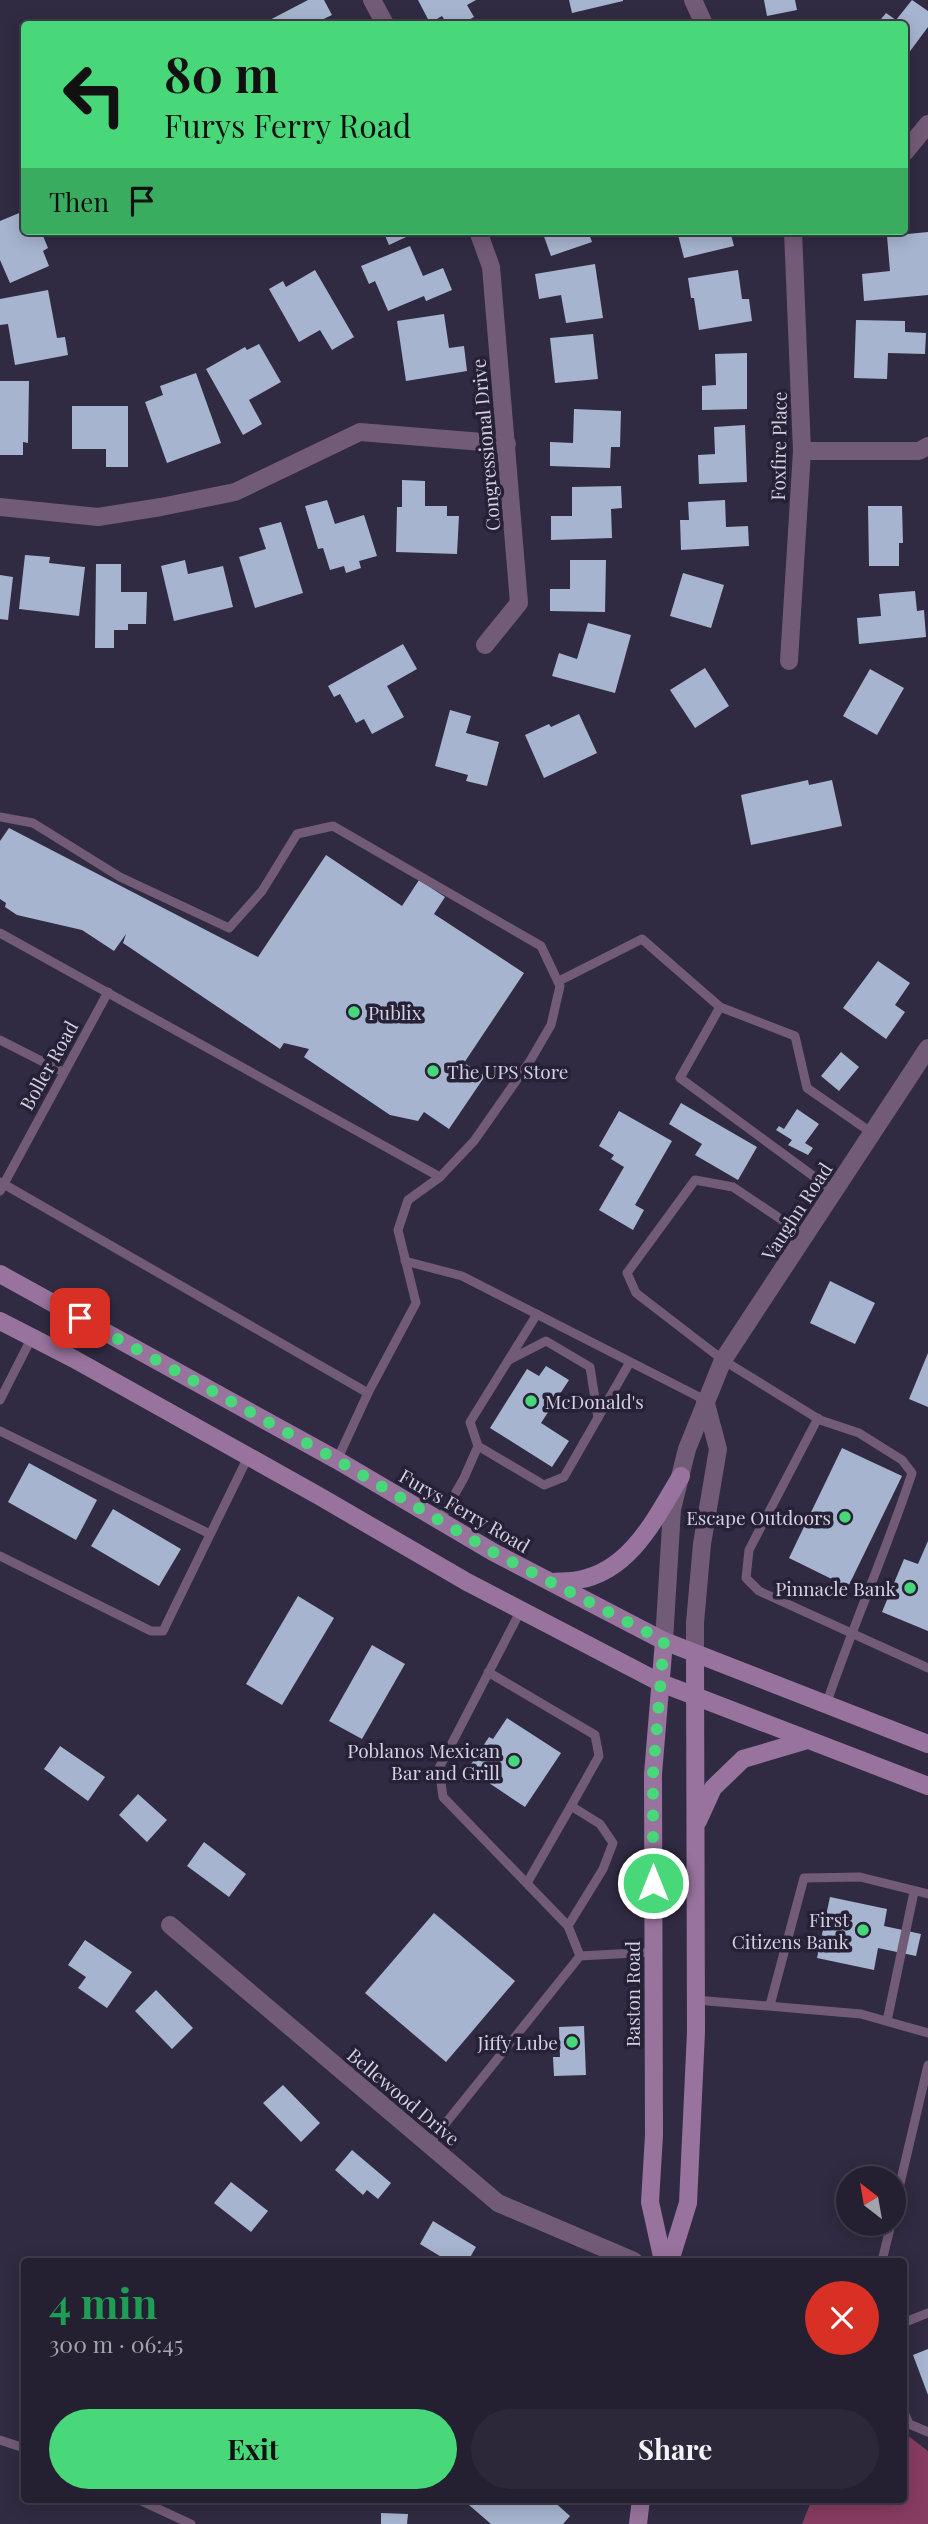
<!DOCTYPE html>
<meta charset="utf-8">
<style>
body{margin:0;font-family:"Playfair Display",serif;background:#2c283a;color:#f1f3f6;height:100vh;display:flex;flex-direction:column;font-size:26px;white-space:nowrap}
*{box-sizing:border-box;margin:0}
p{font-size:23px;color:#a3a3ac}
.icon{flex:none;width:38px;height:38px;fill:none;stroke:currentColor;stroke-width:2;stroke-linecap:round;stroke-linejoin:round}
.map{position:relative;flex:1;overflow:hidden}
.drawer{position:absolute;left:21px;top:2258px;width:886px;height:245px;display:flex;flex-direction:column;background:#242032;border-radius:7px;box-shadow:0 4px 18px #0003,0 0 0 2px #413e4d}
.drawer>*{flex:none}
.banner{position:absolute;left:21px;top:21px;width:887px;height:214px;border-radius:7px;box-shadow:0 4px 18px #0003,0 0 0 2px #413e4d;background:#48d779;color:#111;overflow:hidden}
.needle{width:46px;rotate:329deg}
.tools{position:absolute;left:836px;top:2166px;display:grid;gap:14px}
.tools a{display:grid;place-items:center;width:70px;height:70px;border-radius:50%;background:#242032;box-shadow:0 4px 18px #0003,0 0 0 2px #413e4d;font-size:35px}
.pin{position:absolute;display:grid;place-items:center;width:60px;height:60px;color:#fff;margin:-30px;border-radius:14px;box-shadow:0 4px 10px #0006}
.me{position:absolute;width:77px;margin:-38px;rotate:0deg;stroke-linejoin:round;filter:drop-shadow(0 0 5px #0008)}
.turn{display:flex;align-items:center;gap:24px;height:147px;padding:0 28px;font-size:32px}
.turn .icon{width:91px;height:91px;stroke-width:2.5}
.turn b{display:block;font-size:49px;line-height:60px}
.then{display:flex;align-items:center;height:66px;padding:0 28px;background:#0003;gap:14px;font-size:26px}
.round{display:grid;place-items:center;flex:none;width:74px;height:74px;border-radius:37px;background:#2c283a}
.overview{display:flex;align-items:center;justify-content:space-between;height:119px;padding:0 28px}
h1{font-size:42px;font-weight:700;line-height:52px;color:#1e9e55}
.primary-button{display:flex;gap:14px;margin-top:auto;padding:14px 28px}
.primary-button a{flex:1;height:80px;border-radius:42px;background:#48d779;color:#111;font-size:28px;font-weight:700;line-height:80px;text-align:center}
.primary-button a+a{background:#2c283a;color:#f1f3f6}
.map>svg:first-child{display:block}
.forest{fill:#863c61}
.building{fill:#a7b4cf}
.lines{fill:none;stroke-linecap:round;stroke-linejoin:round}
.service{stroke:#725b76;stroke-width:9}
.minor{stroke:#725b76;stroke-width:18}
.secondary{stroke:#98739d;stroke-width:18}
.route{stroke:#48d779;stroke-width:12;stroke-dasharray:0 21.6}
.poi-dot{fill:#48d779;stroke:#262137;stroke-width:2.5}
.labels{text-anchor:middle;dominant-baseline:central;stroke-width:7;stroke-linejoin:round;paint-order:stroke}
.street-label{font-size:19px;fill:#d3d1e0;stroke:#262137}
.poi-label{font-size:19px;fill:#d3d1e0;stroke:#262137;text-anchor:end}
</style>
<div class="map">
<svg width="928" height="2524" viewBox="0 0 928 2524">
<rect width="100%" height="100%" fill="#302b42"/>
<polygon class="forest" points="903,2432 928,2451 928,2524 802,2524 812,2499 903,2499"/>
<g class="building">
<polygon points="308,0 324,0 332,15 313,24 262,24"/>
<polygon points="418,0 476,0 467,5 474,17 461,24 447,24 442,16 430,23"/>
<polygon points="569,0 623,0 623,1 572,13"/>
<polygon points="764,0 795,0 797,10 767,16"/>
<polygon points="912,0 928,11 928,27 905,58 905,24 877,24 886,13 896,20"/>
<polygon points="24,211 24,231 41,231 48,248 43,251 49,266 10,283 0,260 0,221"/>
<polygon points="383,231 419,231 389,245"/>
<polygon points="542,231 588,231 592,242 551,256"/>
<polygon points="677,231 730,231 734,246 684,258"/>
<polygon points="928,232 928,295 864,301 862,274 890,271 887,236"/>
<polygon points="410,246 423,276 443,268 452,290 426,301 424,296 388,311 375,281 369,284 361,266"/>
<polygon points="595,264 603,318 566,323 561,295 539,299 535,274"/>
<polygon points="315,270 354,337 332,350 320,330 299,342 269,289 283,281 286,287"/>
<polygon points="738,270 742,299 749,299 752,321 699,330 694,298 691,298 688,278"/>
<polygon points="48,290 57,338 65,337 68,355 15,365 8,324 0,325 0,299"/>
<polygon points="444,314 449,348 464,346 467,371 406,381 397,321"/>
<polygon points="856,320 905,321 905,332 926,333 925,354 888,353 887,379 854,378"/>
<polygon points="593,334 598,379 555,383 550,338"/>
<polygon points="259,344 281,382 249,400 262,424 243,435 206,369 245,347 247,350"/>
<polygon points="747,353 747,409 702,410 702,386 716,385 715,354"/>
<polygon points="196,373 221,443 167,463 145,402 163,395 160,386"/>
<polygon points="0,381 29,381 28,443 23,442 23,455 0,455"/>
<polygon points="72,406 128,406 128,467 106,467 106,449 72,449"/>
<polygon points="574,409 621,411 620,447 611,447 610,468 550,466 550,442 573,443"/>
<polygon points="745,425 747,482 699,484 698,455 715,454 714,427"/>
<polygon points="402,480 425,481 425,506 447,506 447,516 459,516 457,554 396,552 397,507 402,507"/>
<polygon points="621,486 622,508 611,509 612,538 551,540 551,516 572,516 572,487"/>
<polygon points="327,500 335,524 364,515 377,556 359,561 361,568 346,573 344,566 330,570 323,548 318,549 305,506"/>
<polygon points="725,500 726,527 748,526 749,546 681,550 680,520 689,520 688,502"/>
<polygon points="868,506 902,506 903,543 899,543 899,566 869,566"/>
<polygon points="281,522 303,593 255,608 239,557 266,549 259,528"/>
<polygon points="25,555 50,557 49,563 85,567 79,616 19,609"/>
<polygon points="185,560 188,574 223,566 233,607 174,621 161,566"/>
<polygon points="570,560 606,560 605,612 550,611 550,589 570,589"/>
<polygon points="96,564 121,564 121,592 147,592 146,624 128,624 128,630 114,630 114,648 95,648"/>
<polygon points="683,573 724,585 711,628 670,616"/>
<polygon points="0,575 13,577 8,620 0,619"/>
<polygon points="915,591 917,611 924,610 926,637 859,644 857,618 881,616 879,594"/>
<polygon points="588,623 631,635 615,693 552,676 559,653 577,659"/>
<polygon points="403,644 417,669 387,686 404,717 372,734 364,719 356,723 340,694 334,697 328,686"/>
<polygon points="705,668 729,706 695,728 670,690"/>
<polygon points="870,669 904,688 877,735 843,716"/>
<polygon points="450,710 471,716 466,733 499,742 487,786 466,781 468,775 435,766"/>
<polygon points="579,714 597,753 544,778 525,735 549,724 551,727"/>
<polygon points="808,780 809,785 832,780 842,826 751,845 741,795"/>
<polygon points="9,828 258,957 326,855 402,906 419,880 445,897 434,914 524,973 464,1063 485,1076 449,1129 424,1112 418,1121 390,1115 304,1057 309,1049 284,1043 280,1049 123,943 126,934 114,951 82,930 17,915 5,907 6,903 0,899 0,841"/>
<polygon points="878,961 910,983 895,1005 905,1012 886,1039 843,1008"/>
<polygon points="841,1052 859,1067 839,1091 821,1076"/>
<polygon points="681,1103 757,1147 738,1180 695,1155 702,1144 669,1124"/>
<polygon points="797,1109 819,1124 805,1143 813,1148 808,1155 788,1145 792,1140 776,1130 779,1126 784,1129"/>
<polygon points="619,1111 672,1141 635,1205 644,1210 633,1230 599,1210 624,1167 611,1159 614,1155 599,1146"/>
<polygon points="830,1281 875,1303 855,1344 810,1323"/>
<polygon points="928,1353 928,1407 909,1399"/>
<polygon points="546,1366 569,1380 541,1423 569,1441 552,1467 490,1428 527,1369 539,1376"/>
<polygon points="842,1448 902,1476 848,1587 789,1558"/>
<polygon points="29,1463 97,1500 76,1540 8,1502"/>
<polygon points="113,1509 181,1549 159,1586 91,1546"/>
<polygon points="928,1541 928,1631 882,1612 904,1559 918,1564"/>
<polygon points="298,1596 334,1618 282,1705 246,1684"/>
<polygon points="372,1645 405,1664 362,1739 329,1721"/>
<polygon points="507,1718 561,1753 525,1807 468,1769 489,1737 493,1739"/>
<polygon points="60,1746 105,1777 88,1801 44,1769"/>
<polygon points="138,1794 167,1820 147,1842 119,1815"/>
<polygon points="204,1842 246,1874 229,1897 187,1866"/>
<polygon points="830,1897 887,1909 884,1926 921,1934 916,1956 878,1948 874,1970 817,1958"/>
<polygon points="434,1913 515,1981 446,2062 365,1993"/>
<polygon points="85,1940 132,1972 107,2008 78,1988 86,1977 68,1965"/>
<polygon points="156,1990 193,2028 172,2049 135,2011"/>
<polygon points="584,2026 586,2075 554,2076 553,2057 560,2057 559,2027"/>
<polygon points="283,2085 320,2123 301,2142 263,2103"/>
<polygon points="352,2150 391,2183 378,2199 367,2190 363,2195 335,2170"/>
<polygon points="231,2182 268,2211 251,2232 214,2203"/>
<polygon points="433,2221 476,2247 468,2261 448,2261 420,2244"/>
<polygon points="928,2349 928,2395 913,2355"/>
<polygon points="462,2499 551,2499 570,2516 563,2524 491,2524"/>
<polygon points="381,2513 408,2514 407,2524 381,2524"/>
</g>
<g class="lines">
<g class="service">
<polyline points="0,817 33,823 120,877 229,928 262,891 297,834 333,826 541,946 560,986 551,1025 530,1061 474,1141 440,1177 408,1200 398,1230 416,1303 368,1393 337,1460"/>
<polyline points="0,933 440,1177"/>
<polyline points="559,981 642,939 720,1007 680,1078 835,1192"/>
<polyline points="720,1007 795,1036 807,1088 872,1133"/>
<polyline points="0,1040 63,1072"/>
<polyline points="0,1182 368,1393"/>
<polyline points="0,1191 108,992"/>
<path d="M806,1236L733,1187L695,1180L627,1273L636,1293L723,1360L820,1420L859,1433L902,1460L912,1473C886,1552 852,1627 826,1705"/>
<polyline points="405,1261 462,1276 705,1400"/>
<polyline points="509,1360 546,1341 590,1367 598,1418"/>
<polyline points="0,1400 32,1337"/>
<polyline points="818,1418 749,1550 746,1578 759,1591 928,1668"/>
<polyline points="0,1431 210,1534"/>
<polyline points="478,1446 544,1485 564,1477 630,1362"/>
<polyline points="440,1520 464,1478 478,1446 470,1422 537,1314"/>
<polyline points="0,1556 151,1631 163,1631 248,1457"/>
<polyline points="488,1672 595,1735 599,1756 571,1806 600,1824 613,1843 603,1869 568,1926 443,1797 439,1768 521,1610"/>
<polyline points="527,1883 571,1806"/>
<polyline points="568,1926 580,1956"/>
<polyline points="696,2000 861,2014 928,2033"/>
<polyline points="770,2005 804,1878 860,1877 928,1894"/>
<polyline points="887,2021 914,1892"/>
<polyline points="429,2144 580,1956 653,1952"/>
<polyline points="894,2209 928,2065"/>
<polyline points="882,2261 891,2224"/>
<polyline points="903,2323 928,2313"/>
<polyline points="903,2410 909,2424 928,2432"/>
<polyline points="0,2440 24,2448"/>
<polyline points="137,2499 191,2524"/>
</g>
<g class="minor">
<polyline points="372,0 385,24"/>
<polyline points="693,0 704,24"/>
<polyline points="905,152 928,124"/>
<polyline points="478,231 491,267 519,603 485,645"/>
<polyline points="802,451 919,451 928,446"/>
<polyline points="0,507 98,517 161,507 235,492 360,432 507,444"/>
<polyline points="789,661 802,451 793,231"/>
<polyline points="664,1641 672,1509 687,1449 723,1360 928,1048"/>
<polyline points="695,1654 695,1623 702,1544 718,1449 705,1400"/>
<polyline points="170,1925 498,2203 634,2261"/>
</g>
<g class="secondary">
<polyline points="0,1274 337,1460 493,1552 664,1641 928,1744"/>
<polyline points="0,1321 74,1359 319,1496 467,1582 661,1683 928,1786"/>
<path d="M551,1582C560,1581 570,1582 578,1580C631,1571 656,1517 681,1476"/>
<polyline points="698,1821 713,1788 743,1759 807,1740"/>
<polyline points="663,2261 650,2202 654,2135 653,1774 664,1641"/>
<polyline points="670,2261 688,2203 696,2032 695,1654"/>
<polyline points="638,2524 641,2499"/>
</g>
</g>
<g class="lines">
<polyline class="route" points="80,1318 337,1460 493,1552 664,1641 653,1774 653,1883"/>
</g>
<g class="poi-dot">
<circle cx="354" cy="1012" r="7"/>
<circle cx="433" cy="1071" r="7"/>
<circle cx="531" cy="1401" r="7"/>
<circle cx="845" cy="1517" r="7"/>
<circle cx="910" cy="1588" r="7"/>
<circle cx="514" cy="1761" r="7"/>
<circle cx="863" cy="1930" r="7"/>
<circle cx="572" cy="2042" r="7"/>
</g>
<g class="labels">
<g class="street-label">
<text transform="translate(485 445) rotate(-95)">Congressional Drive</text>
<text transform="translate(778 446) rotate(-89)">Foxfire Place</text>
<text transform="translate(48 1065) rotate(-61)">Boller Road</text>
<text transform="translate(796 1211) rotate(-57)">Vaughn Road</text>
<text transform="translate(465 1510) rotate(30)">Furys Ferry Road</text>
<text transform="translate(632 1994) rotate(-90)">Baston Road</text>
<text transform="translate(404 2096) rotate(40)">Bellewood Drive</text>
</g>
<g class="poi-label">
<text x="368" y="1012" text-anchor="start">Publix</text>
<text x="447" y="1071" text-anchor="start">The UPS Store</text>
<text x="545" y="1401" text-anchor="start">McDonald's</text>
<text x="831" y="1517">Escape Outdoors</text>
<text x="896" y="1588">Pinnacle Bank</text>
<text x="500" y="1750">Poblanos Mexican<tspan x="500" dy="22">Bar and Grill</tspan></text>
<text x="849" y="1919">First<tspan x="849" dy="22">Citizens Bank</tspan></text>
<text x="558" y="2042">Jiffy Lube</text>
</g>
</g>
</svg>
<div class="tools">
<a><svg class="needle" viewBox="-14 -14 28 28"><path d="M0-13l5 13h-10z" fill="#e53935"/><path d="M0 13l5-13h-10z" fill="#a3a3ac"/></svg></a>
</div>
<div class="pin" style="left:80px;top:1318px;background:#d93025"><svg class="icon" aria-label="arrive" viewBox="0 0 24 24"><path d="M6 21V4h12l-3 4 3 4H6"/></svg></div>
<svg class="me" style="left:653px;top:1883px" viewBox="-20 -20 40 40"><circle r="17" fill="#48d779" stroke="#fff" stroke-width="3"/><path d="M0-11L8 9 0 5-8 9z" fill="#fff"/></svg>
<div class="banner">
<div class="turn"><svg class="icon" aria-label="left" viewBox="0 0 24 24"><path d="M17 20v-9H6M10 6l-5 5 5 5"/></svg><div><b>80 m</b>Furys Ferry Road</div></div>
<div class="then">Then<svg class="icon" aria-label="arrive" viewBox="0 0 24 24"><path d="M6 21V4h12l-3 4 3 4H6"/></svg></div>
</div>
<section class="drawer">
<div class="overview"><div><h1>4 min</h1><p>300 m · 06:45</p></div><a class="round" style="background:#d93025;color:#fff"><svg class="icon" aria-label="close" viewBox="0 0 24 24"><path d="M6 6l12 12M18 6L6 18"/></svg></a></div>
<div class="primary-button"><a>Exit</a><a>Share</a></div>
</section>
</div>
